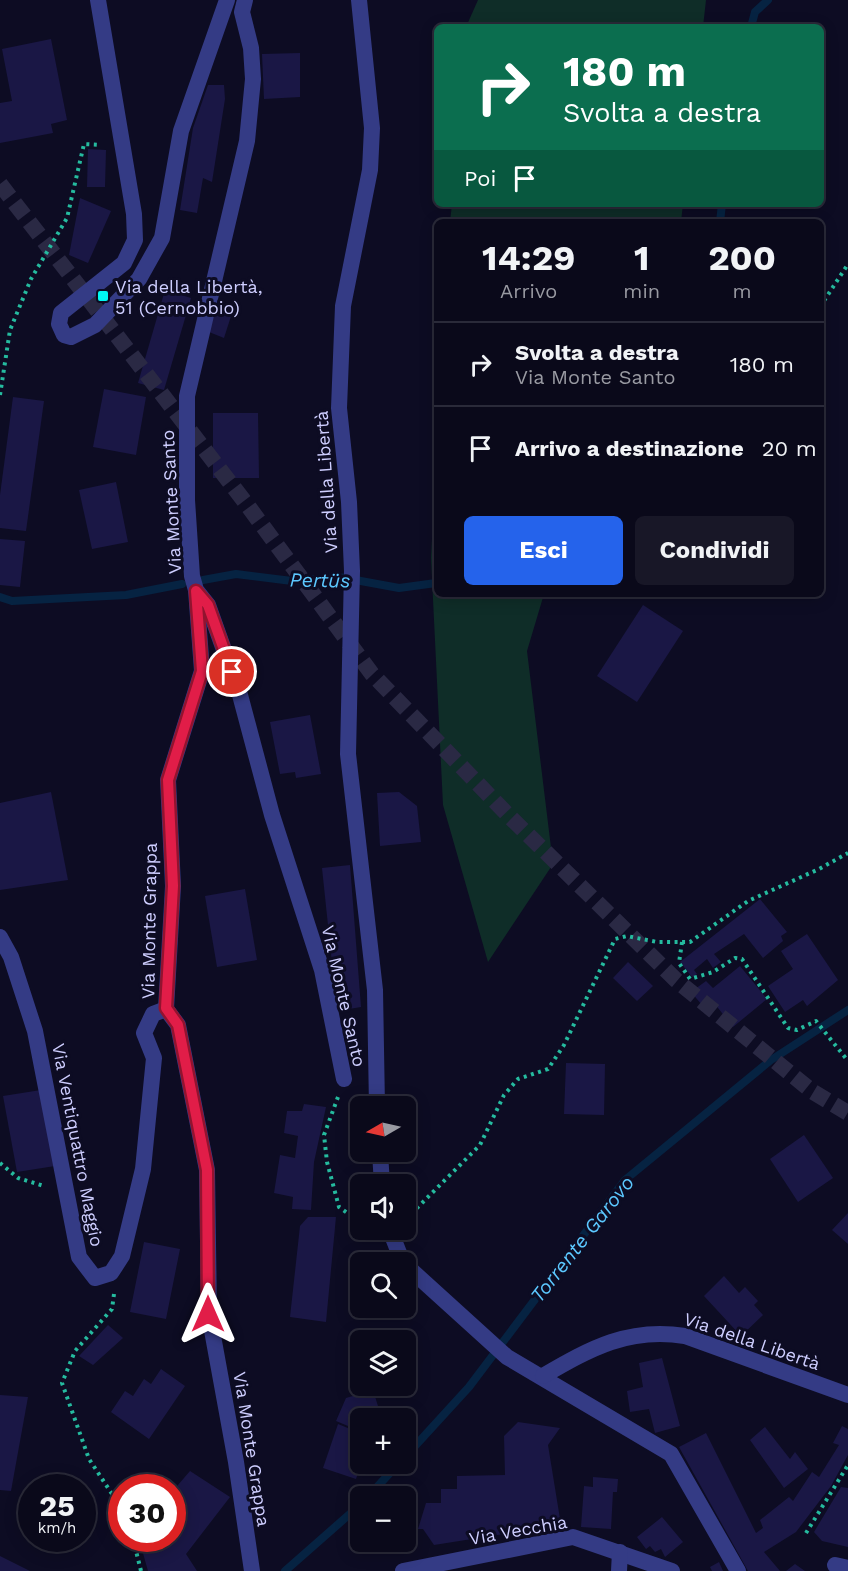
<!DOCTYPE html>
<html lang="it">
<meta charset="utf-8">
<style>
body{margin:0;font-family:"Work Sans",sans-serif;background:#181727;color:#f1f3f6;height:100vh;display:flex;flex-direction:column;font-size:22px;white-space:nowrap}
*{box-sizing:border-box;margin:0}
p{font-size:20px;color:#999aa2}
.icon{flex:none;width:33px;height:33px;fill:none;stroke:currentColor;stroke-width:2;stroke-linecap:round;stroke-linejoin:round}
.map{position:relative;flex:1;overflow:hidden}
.sheet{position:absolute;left:434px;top:219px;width:390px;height:378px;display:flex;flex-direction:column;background:#0a091a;border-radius:9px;box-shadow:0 3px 15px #0003,0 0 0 2px #2a2a39}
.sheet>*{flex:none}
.top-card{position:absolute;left:434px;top:24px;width:390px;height:183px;border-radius:9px;box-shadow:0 3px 15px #0003,0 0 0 2px #2a2a39;background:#0b6e4f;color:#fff;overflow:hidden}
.needle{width:39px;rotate:261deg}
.buttons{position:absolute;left:350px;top:1096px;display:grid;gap:12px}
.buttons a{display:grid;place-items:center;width:66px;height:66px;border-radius:9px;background:#0a091a;box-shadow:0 3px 15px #0003,0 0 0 2px #2a2a39;font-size:30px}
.speed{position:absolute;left:18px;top:1474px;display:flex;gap:12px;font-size:30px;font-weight:700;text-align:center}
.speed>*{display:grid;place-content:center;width:78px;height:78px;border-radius:50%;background:#0a091a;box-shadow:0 3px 15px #0003,0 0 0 2px #2a2a39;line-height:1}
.speed small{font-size:15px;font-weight:400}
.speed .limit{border:9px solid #d22;background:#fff;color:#111}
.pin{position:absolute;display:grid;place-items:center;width:51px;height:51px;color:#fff;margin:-26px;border:3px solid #fff;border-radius:50%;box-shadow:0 2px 6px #0007}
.me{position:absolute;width:66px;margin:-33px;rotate:0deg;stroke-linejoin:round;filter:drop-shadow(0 0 4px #0008)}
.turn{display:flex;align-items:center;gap:21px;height:126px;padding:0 30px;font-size:27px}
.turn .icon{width:78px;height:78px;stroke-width:2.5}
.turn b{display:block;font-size:42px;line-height:51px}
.then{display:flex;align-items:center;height:57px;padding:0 30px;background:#0003;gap:12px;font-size:22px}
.eta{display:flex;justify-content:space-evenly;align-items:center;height:102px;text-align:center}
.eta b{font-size:36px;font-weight:700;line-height:42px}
.cta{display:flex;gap:12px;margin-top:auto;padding:12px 30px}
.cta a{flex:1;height:69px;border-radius:9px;background:#2563eb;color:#fff;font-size:24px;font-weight:700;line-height:69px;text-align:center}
.cta a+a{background:#181727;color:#f1f3f6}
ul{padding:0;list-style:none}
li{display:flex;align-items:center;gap:18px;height:84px;padding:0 30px;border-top:2px solid #2a2a39}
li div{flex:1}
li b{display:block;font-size:22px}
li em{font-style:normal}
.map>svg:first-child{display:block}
.green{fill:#0f2d28}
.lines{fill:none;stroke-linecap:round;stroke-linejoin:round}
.stream{stroke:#062342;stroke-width:8}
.building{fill:#1a1745}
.trunk-tunnel{stroke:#2a2944;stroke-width:16;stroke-dasharray:16 8;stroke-linecap:butt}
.path{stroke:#25bb9f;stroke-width:4;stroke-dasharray:3 4.5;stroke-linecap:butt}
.minor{stroke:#343b85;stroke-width:16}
.route-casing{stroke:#92132f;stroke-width:15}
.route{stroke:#e11d48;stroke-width:10}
.poi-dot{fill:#00f9f2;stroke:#0d0c23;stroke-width:2}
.labels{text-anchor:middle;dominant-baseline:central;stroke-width:6;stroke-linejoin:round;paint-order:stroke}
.poi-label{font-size:18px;fill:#ceceff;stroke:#0d0c23;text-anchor:start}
.street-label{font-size:18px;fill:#ceceff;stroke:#0d0c23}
.water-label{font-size:20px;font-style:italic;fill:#5cc8ff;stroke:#0d0c23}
</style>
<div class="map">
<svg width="848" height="1571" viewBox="0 0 848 1571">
<rect width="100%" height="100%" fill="#0d0c23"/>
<g class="green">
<polygon points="478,0 706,0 703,27 466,27"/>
<polygon points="452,204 683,204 681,222 450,222"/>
<polygon points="436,459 436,594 544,594 527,651 553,864 488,962 443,805 431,558"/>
</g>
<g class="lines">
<g class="stream">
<polyline points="751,27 755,12 768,0"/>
<polyline points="720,222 722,204"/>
<polyline points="203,580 236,574 292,581 339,577 399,588 436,583"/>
<polyline points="0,597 12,601 126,595 182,584"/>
<polyline points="405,1457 469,1387 625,1180 771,1060 848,1010"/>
<polyline points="368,1497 398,1464"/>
<polyline points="285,1571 360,1505"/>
</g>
</g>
<g class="building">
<polygon points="51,39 67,120 51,124 53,133 0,143 0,103 12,101 2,49"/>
<polygon points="300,53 300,97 264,99 262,54"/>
<polygon points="208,85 224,85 225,99 212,182 203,178 197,213 180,210 193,128"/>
<polygon points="88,149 106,150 105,187 87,187"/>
<polygon points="80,198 111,211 88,263 69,255"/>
<polygon points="165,290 191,298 164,390 138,383"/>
<polygon points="217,307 232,313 224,338 209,332"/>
<polygon points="104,389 146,397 136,455 93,447"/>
<polygon points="13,397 44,401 26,531 0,528 0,495"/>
<polygon points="213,413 258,413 259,478 213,478"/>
<polygon points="116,482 128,542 92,549 79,490"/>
<polygon points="0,539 25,541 20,587 0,585"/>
<polygon points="643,605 683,631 637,702 597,676"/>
<polygon points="310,715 321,774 296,778 295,772 280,774 270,722"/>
<polygon points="51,792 68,880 0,890 0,803"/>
<polygon points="399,792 417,806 421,842 380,846 377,793"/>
<polygon points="350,865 361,1007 337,1011 322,868"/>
<polygon points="245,889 257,960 217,967 205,896"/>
<polygon points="760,899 787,932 781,936 783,941 763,958 744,934 714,954 721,962 713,968 707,959 694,970 697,974 692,977 680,962"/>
<polygon points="807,934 838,980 807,1006 803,1000 785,1012 768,986 793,969 781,951"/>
<polygon points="628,962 653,986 637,1001 613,978"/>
<polygon points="740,966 767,999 733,1027 711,999 702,1005 691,992 706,981 713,988"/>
<polygon points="566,1063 605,1064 604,1115 564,1114"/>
<polygon points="41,1090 55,1166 17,1172 3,1096"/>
<polygon points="304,1104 326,1107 314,1162 311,1210 292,1209 293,1197 274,1193 280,1155 295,1158 298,1136 284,1133 287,1111 302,1111"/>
<polygon points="804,1135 833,1178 798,1202 770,1159"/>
<polygon points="848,1213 848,1244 832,1230"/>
<polygon points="308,1217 336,1217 326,1322 290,1317 300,1226"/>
<polygon points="144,1242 180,1249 166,1319 130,1312"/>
<polygon points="724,1276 739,1293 745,1287 758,1301 754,1305 763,1315 741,1336 704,1296"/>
<polygon points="108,1325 123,1338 93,1365 79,1356"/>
<polygon points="662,1358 680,1426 655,1433 649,1409 630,1412 627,1391 643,1387 639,1363"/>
<polygon points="161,1369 185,1386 149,1439 111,1412 125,1391 133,1396 144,1379 151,1384"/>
<polygon points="373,1390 382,1419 360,1419 360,1431 336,1421 346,1398"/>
<polygon points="0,1395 28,1397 11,1491 0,1490"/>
<polygon points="518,1422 560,1428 548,1445 561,1525 434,1545 423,1529 418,1529 426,1503 441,1503 441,1489 457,1489 457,1476 505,1475 504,1436"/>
<polygon points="338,1424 360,1433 361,1464 356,1479 323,1468"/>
<polygon points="842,1426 848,1429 848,1455 831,1486 796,1532 764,1552 780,1571 748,1571 679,1447 706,1433 756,1533 763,1528 760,1520 789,1497 793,1501 812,1472 819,1477 839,1445 833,1443"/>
<polygon points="765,1427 790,1459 795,1452 808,1469 784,1488 750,1440"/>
<polygon points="190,1471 230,1497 186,1554 197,1571 148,1571 139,1539 172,1539 172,1492"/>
<polygon points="593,1477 618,1479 617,1492 613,1492 611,1529 581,1527 584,1486 593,1487"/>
<polygon points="841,1487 848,1488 848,1547 822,1541 814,1532"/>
<polygon points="662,1517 683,1542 665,1557 661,1549 655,1552 650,1546 646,1549 637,1537"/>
<polygon points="0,1556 30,1571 0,1571"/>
<polygon points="719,1562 723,1571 712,1571 710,1567"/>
<polygon points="795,1564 805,1571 786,1571"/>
</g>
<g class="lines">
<polyline class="trunk-tunnel" points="0,184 248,506 372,674 510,817 676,980 813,1092 848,1113"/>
<g class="path">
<polyline points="820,307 848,264"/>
<polyline points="0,395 10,330 31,279 67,218 84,144 101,145"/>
<polyline points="682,942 679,963 690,979 713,972 735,958 742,959 788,1028 797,1030 816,1021 848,1061"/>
<polyline points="338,1097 324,1135 327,1162 339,1207 360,1222"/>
<polyline points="0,1163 18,1178 44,1186"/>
<polyline points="406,1219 480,1145 504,1095 518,1079 548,1069 564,1045 615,939 627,936 657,942 690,942 748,901 819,869 848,853"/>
<polyline points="114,1294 112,1309 75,1351 62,1383 89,1459 122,1509"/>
<polyline points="806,1533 848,1465"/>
<polyline points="133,1539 141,1571"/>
</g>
<g class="minor">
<polyline points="98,0 134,214 135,240 124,263 61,313 59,324 64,335 71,337 95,325 139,279 162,238 181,131 227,0"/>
<polyline points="245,0 242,12 251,48 253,79 247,141 187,396 187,500 192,576 196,590 208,605 240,695 272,815 322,970 344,1079"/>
<polyline points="359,0 372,128 370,170 343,306 339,408 349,502 352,571 348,754 375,990 377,1107"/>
<polyline points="196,590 202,671 168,780 173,886 166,1009 178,1025 207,1170 209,1314 236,1462 252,1571"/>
<polyline points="0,937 11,957 35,1031 79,1257 95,1278 111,1273 122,1256 143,1169 154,1058 144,1033 153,1014 166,1009"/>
<polyline points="380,1152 382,1185"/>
<polyline points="390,1230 399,1253 411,1270 507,1357 671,1454 738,1571"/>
<path d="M543,1376C591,1348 629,1327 685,1336L848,1395"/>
<polyline points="835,1565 848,1568"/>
<polyline points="403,1571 573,1537 672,1571"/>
<polyline points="619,1571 620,1552"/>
</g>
</g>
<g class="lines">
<defs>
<polyline id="route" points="208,1314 207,1170 178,1025 166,1008 173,886 168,780 202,671 196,591 208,605 232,672"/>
</defs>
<use href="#route" class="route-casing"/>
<use href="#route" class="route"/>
</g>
<rect class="poi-dot" x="97" y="290" width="12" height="12" rx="3"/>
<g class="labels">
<g class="poi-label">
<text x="115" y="286">Via della Libertà,<tspan x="115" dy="21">51 (Cernobbio)</tspan></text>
</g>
<g class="street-label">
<text transform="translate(326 482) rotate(-94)">Via della Libertà</text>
<text transform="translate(171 502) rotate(-93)">Via Monte Santo</text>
<text transform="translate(149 921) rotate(-89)">Via Monte Grappa</text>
<text transform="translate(344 996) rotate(77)">Via Monte Santo</text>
<text transform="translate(78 1145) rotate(79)">Via Ventiquattro Maggio</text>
<text transform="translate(752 1341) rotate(19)">Via della Libertà</text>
<text transform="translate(252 1449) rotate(81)">Via Monte Grappa</text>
<text transform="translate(518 1530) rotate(-10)">Via Vecchia</text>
</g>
<g class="water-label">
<text transform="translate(320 580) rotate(1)">Pertüs</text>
<text transform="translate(582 1239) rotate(-52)">Torrente Garovo</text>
</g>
</g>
</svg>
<div class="buttons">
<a><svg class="needle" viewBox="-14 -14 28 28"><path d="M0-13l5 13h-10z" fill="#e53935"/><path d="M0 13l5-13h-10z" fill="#999aa2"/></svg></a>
<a><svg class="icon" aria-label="sound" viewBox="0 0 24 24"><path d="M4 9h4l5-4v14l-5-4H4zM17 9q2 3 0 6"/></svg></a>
<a><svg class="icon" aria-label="search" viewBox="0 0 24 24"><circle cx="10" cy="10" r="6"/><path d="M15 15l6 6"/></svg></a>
<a><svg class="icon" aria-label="layers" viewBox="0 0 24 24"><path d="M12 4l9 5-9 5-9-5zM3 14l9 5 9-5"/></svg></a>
<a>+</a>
<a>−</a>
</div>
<div class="speed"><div>25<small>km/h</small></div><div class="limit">30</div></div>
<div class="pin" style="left:232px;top:672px;background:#d93025"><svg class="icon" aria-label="arrive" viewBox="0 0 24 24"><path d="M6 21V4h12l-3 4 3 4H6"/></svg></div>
<svg class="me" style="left:208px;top:1314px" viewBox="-20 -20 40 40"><path d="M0-17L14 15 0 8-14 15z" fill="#e11d48" stroke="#fff" stroke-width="4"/></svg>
<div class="top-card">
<div class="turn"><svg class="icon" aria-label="right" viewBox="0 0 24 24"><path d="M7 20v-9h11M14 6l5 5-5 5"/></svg><div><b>180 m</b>Svolta a destra</div></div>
<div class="then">Poi<svg class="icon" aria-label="arrive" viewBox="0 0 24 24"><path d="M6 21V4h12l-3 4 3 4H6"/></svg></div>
</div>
<section class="sheet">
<div class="eta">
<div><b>14:29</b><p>Arrivo</p></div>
<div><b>1</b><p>min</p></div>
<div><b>200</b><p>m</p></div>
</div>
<ul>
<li><svg class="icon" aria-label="right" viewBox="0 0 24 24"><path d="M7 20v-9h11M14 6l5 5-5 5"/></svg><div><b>Svolta a destra</b><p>Via Monte Santo</p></div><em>180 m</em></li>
<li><svg class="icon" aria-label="arrive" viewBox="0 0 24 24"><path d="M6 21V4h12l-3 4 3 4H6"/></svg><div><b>Arrivo a destinazione</b></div><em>20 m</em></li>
</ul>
<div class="cta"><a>Esci</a><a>Condividi</a></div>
</section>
</div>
